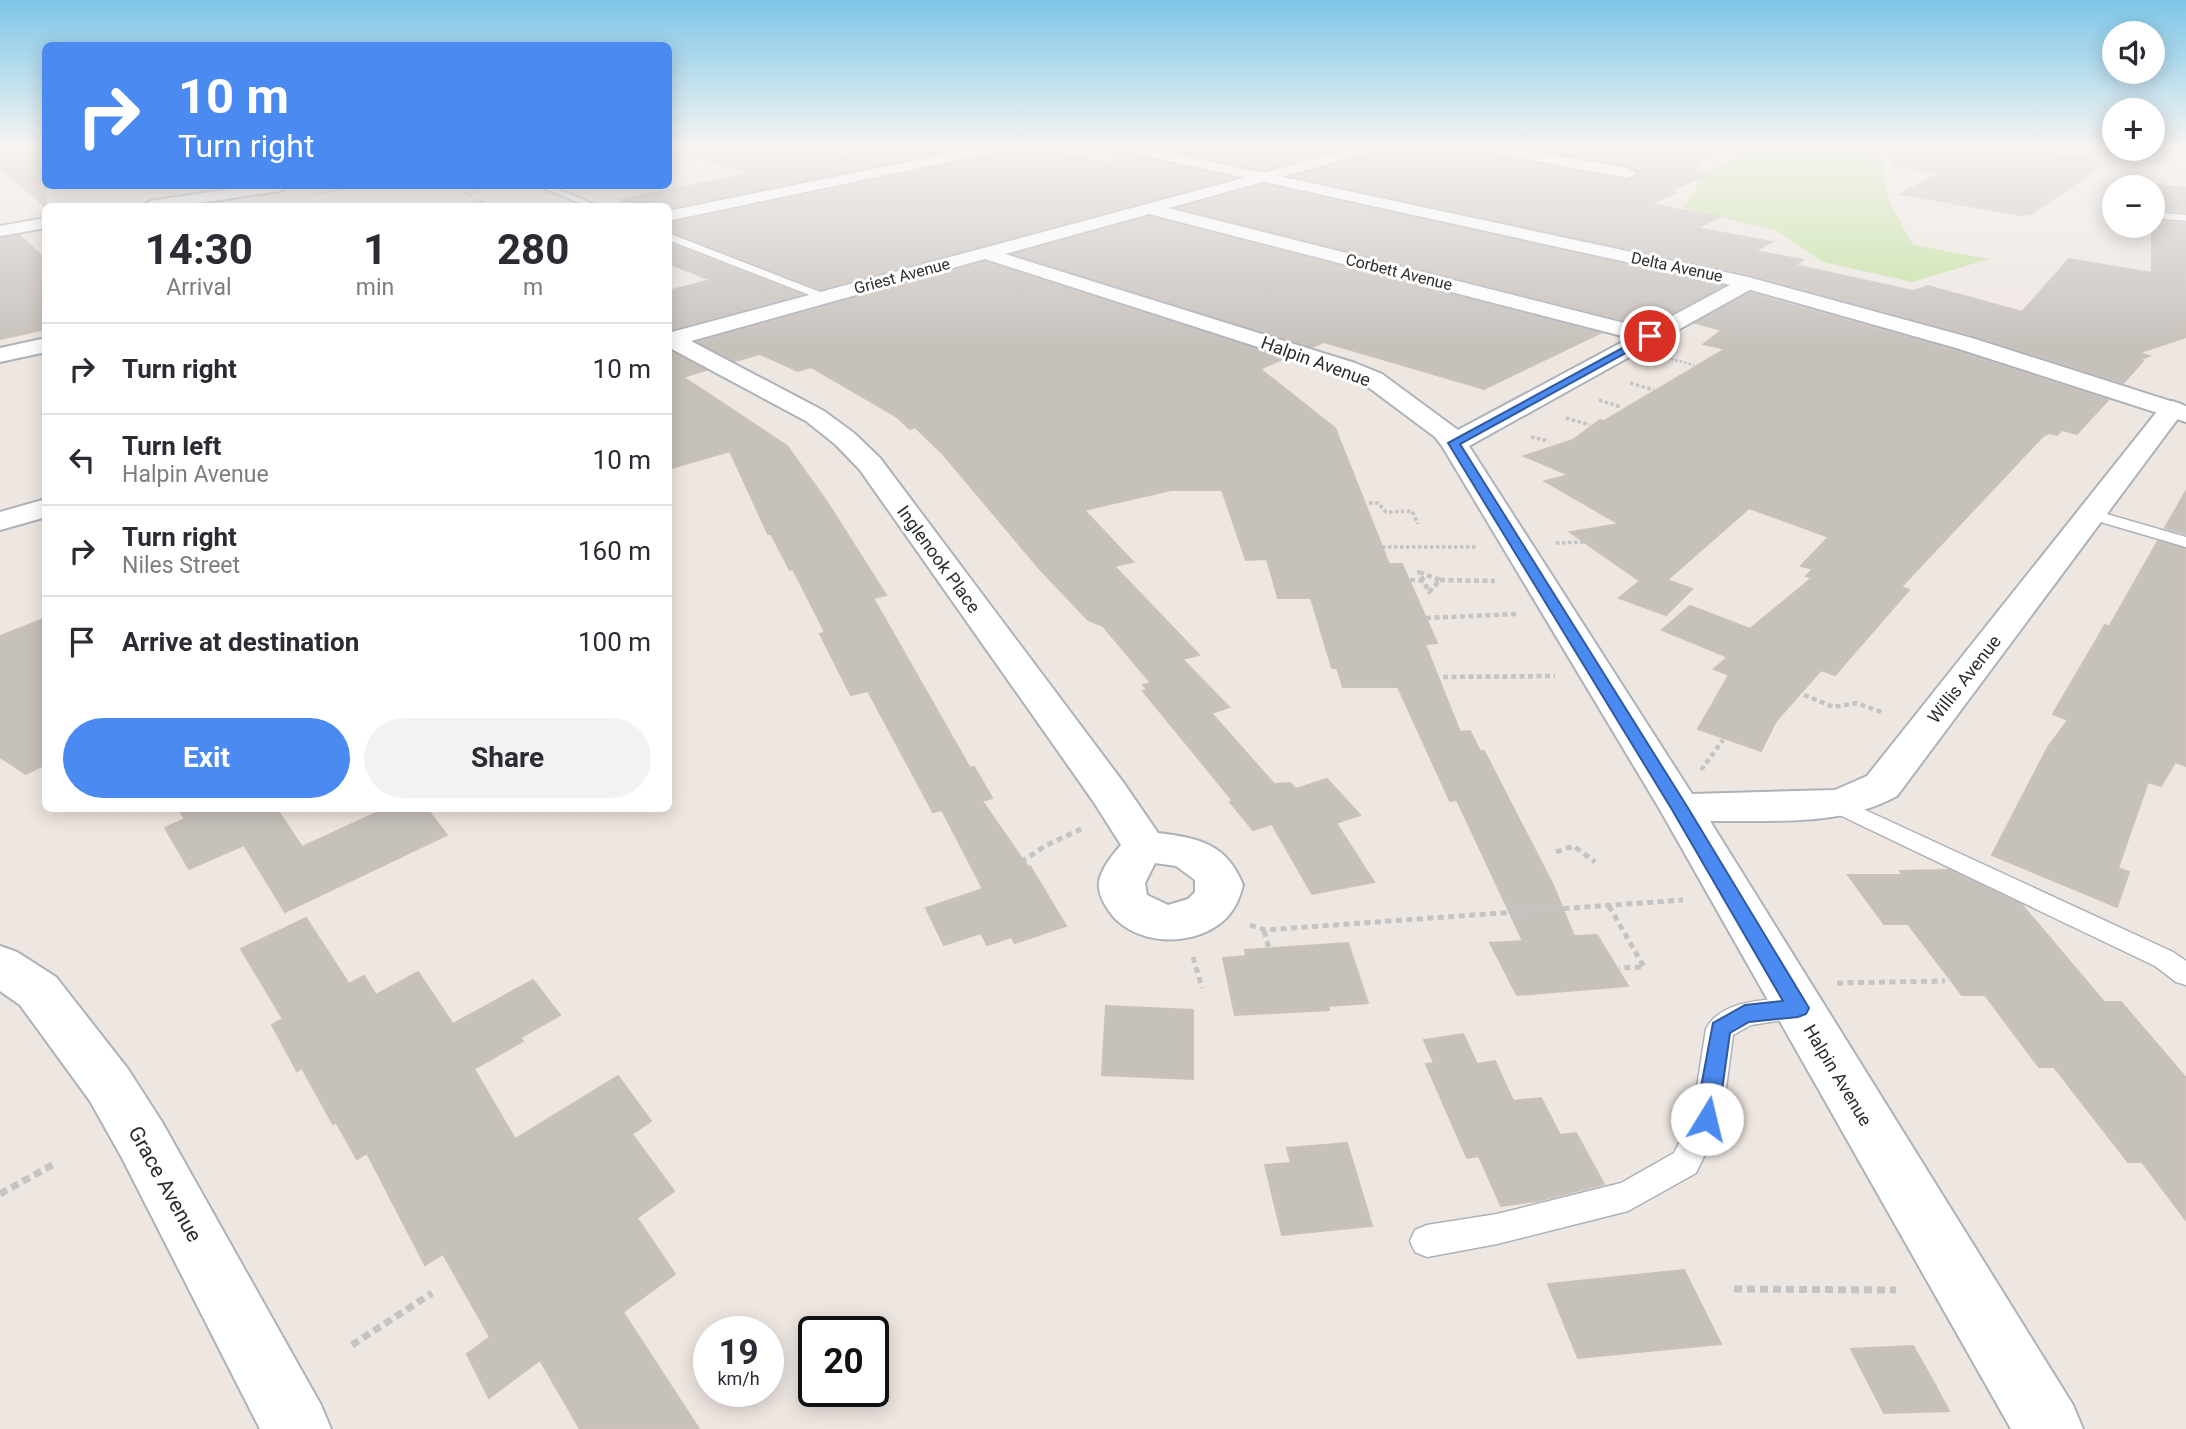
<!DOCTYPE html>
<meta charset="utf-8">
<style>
body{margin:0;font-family:Roboto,sans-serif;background:#f2f2f3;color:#2b2b33;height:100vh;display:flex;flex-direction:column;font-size:26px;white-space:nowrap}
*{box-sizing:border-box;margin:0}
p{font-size:23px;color:#7c7c81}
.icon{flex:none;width:38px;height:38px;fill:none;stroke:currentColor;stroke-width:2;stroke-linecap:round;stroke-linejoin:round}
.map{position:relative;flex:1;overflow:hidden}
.panel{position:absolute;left:42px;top:203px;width:630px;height:609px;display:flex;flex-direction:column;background:#fff;border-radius:10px;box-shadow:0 4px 18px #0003}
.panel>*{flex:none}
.guide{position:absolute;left:42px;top:42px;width:630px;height:147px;border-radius:10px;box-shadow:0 4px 18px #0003;background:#4b8af1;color:#fff;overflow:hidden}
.tools{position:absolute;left:2102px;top:21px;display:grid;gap:14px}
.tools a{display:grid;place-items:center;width:63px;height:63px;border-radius:50%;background:#fff;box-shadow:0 4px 18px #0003;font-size:35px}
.speed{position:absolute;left:693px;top:1316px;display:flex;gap:14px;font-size:35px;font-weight:700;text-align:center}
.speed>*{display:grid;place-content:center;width:91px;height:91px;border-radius:50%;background:#fff;box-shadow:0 4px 18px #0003;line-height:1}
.speed small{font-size:18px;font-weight:400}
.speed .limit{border:4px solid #111;border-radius:10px;background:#fff;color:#111}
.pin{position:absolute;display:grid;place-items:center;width:60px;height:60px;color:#fff;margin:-30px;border:4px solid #fff;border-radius:50%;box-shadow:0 2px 7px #0007}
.me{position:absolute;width:77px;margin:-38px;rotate:9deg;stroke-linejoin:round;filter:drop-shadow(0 0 5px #0008)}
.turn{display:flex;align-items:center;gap:24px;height:147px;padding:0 21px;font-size:32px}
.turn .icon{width:91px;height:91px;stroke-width:2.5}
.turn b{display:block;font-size:49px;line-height:60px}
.eta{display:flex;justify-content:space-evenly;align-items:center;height:119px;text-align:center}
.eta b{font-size:42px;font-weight:700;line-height:49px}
.button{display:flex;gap:14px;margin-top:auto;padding:14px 21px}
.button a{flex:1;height:80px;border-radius:42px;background:#4b8af1;color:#fff;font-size:28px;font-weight:700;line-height:80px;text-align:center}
.button a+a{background:#f2f2f3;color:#2b2b33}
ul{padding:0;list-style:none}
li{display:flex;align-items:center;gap:21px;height:91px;padding:0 21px;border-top:2px solid #e1e1e2}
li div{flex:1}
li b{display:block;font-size:26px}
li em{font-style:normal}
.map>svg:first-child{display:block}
.green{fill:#c3e1a1}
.building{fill:#c7c1bc;stroke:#cac1ba;stroke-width:2}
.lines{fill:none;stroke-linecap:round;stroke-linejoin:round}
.service-casing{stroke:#adb2b9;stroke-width:3}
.minor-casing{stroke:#adb2b9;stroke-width:4}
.tertiary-casing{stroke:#adb2b9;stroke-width:4}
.path-far5{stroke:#c4c4c4;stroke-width:2;stroke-dasharray:2.5 2;stroke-linecap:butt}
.path-far4{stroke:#c4c4c4;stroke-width:2.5;stroke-dasharray:2.5 2;stroke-linecap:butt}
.path-far3{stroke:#c4c4c4;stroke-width:3.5;stroke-dasharray:3.5 2.5;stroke-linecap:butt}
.path-far2{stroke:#c4c4c4;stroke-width:4.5;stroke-dasharray:5 3.5;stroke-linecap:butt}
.path-far1{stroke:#c4c4c4;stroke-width:5;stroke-dasharray:6 4.5;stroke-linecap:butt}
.path{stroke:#c4c4c4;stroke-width:7;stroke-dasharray:8 5;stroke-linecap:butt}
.service{fill:#fff;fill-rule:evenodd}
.minor{fill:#fff;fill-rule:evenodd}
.tertiary{fill:#fff;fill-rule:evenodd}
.route{fill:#4b8af1;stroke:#315a9d;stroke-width:2}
.labels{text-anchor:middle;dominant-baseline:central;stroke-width:6;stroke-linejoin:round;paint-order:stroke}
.far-street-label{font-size:16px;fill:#2d2d2d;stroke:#fff}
.street-label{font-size:18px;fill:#2d2d2d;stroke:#fff}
.near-street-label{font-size:21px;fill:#2d2d2d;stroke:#fff}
</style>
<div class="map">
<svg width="2186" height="1429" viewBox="0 0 2186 1429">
<rect width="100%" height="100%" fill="#eee6e1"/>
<polygon class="green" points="1753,146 1879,146 1889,201 1913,245 1989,259 1912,282 1823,262 1777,231 1683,208 1705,174"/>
<g class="building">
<polygon points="0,146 46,146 46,207 0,167"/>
<polygon points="689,146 838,146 838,156 903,146 936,153 668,208 638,206 620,200 752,173 688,154"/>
<polygon points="1149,146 1353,146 1263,170"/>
<polygon points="1388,146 1448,146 1628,181 1638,174 1628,165 1533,149 1543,146 1730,146 1689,165 1698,167 1689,170 1710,174 1668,191 1676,193 1649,204 1719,217 1697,228 1771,242 1755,251 1803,260 1795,265 1913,291 1928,286 2022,312 2069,259 2152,273 2152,221 2186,224 2186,337 2138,353 2149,356 2139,360 2143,361 2123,383 1973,335 1749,274 1293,177 1384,152"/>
<polygon points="1895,146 1997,146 2101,160 2095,164 2102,165 2031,214 2022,215 1900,194 1941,173 1894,166"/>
<polygon points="1032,148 1110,163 1112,149 1233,178 820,289 668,231 668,224"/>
<polygon points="2152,184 2186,188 2186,212 2152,209"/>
<polygon points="1263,185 1723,286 1667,316 1643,310 1624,320 1178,208"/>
<polygon points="1149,217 1600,333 1484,389 1324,342 1312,347 1014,254"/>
<polygon points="19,235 46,260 46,329 0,339 0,238"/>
<polygon points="668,243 801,294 668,330 668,291 711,280 668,263"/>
<polygon points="985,262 1285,358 1260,369 1335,428 1389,564 1402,564 1437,643 1425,644 1460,732 1470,731 1480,751 1484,751 1553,885 1574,936 1597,935 1628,986 1517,995 1490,943 1523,941 1457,800 1450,801 1398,687 1343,687 1337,668 1332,668 1311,598 1278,598 1267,559 1246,560 1222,490 1171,490 1084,510 1133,562 1114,566 1199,655 1182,659 1229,707 1211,713 1274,784 1290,783 1296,789 1327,779 1360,815 1336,823 1374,882 1312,894 1272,824 1253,830 1230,802 1233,801 1143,691 1147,689 1143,685 1151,683 1103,626 1088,620 1038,567 943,454 915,427 910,429 897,417 811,367 798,371 760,354 735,361 698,342"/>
<polygon points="1750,293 1955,351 2108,400 2077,434 2062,430 2057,435 2049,433 2042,437 1901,587 1909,590 1835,675 1821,670 1776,721 1761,751 1698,729 1729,675 1714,669 1728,657 1662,630 1690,606 1750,629 1812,578 1806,576 1813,569 1801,566 1829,537 1749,508 1667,580 1692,589 1666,615 1619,598 1640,581 1570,532 1619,524 1545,481 1569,475 1524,456 1573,440 1600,420 1604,421 1725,349 1704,344 1722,330 1695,323"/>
<polygon points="668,350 706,370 683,377 787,446 827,502 886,595 873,598 970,768 974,767 992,798 982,801 1028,867 1030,866 1066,926 1015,943 1011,937 987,945 981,933 944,945 926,908 983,889 942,810 933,812 868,691 851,695 820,634 825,632 793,569 790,570 771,534 768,534 730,451 668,469"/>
<polygon points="2186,491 2186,534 2165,528"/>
<polygon points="2158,541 2186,549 2186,766 2175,762 2161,786 2148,782 2118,868 2129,872 2117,907 1992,855 2048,747 2068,720 2053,714 2105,625 2109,627"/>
<polygon points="46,618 46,764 26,774 0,757 0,636"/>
<polygon points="178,808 276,808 302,847 387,808 426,808 447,835 285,912 244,845 189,869 165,828 185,819"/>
<polygon points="1949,870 2022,905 2104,1002 2121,1002 2186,1078 2186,1220 2142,1162 2128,1162 2054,1067 2039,1067 1985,995 1962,995 1908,924 1884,924 1848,875 1903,875 1900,871"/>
<polygon points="306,918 349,984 364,976 376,995 418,972 453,1024 533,980 560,1015 520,1038 523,1041 474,1069 515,1139 618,1076 651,1121 632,1134 674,1191 637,1218 675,1274 623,1312 699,1429 580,1429 540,1360 489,1398 467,1354 490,1337 443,1254 425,1265 367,1153 357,1159 336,1122 333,1124 302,1068 297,1071 272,1025 283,1019 241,949"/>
<polygon points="1348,943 1368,1003 1328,1006 1329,1010 1235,1015 1223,958 1246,956 1245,950"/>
<polygon points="1106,1006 1193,1010 1193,1079 1102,1075"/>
<polygon points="1463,1034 1477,1064 1495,1061 1513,1101 1541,1098 1560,1135 1576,1133 1604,1184 1537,1201 1501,1206 1479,1156 1467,1158 1426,1064 1434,1063 1424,1040"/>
<polygon points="1347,1143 1372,1226 1282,1235 1265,1165 1291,1163 1287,1148"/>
<polygon points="1684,1270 1721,1344 1578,1358 1548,1284"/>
<polygon points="1913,1346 1934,1383 1949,1411 1884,1413 1851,1349"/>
</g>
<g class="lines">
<defs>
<g id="service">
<polygon points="538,186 549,186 599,206 587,206"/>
<polygon points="2114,209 2114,215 2110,214 2110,210"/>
<polygon points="2152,212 2186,215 2186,221 2152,218"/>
<polygon points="668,233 828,295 830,297 820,299 668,240"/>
<polygon points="2093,510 2186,537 2186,547 2087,518 2085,515 2087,512"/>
<polygon points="1835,796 2173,952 2186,961 2186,985 2176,982 2155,966 1827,809 1823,804 1827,799"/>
<path d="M1798,997L1808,1000L1812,1008L1808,1016L1751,1025L1733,1035L1722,1119L1696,1173L1628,1211L1497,1244L1427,1257L1415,1252L1410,1241L1415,1230L1427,1225L1497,1214L1621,1183L1674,1153L1692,1118L1706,1029C1721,999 1769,1000 1798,997Z"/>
</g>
<g id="minor">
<polygon points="985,146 1012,146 1005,150 668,221 668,211"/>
<path d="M1362,146H1385L1383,149L1168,208L1648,329L1741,279H1755L1758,283L1755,287L1469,446L1692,794L1835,790L1867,776L2163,404L2172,401L2181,404L2185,409L1897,796C1840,827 1772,820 1710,821L2073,1405L2083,1429H2011L1659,808L1442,446L1435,437L1364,384L1339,373L985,259L691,341L824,411L854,433L880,458L1123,782L1158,833C1199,838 1227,844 1243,885C1239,900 1234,912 1222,922C1190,949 1129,945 1107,908C1102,900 1098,892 1099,882C1101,869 1112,855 1121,845L1093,801L860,470L836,445L806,421L668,347V333ZM1149,214L1630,338L1458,430L1382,374L1355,363L1005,254ZM1155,863L1176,866L1195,880V892L1188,899L1168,905L1147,895L1145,883Z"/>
<polygon points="1470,146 1500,146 1628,168 1636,173 1628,178 1477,150"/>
<polygon points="46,338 46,352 0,362 0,348"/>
<polygon points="46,499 46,517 0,530 0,512"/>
<polygon points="0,946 17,952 56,977 128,1069 162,1122 321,1405 331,1429 260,1429 122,1158 90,1101 20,1005 0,991"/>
</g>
<g id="tertiary">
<polygon points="1112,146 1138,146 1748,277 1972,338 2186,406 2186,422 1956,348 1744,288 1119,150"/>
<polygon points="251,186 288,186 280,191 179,206 142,206 150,201"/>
<polygon points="46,218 46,228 0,236 0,226"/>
</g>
</defs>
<use href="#service" class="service-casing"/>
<use href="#minor" class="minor-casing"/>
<use href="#tertiary" class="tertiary-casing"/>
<g class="path-far5">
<polyline points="460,191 488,205 483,206"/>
<polyline points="318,193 371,186"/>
<polyline points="470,195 486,187 483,186"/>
<polyline points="384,206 387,206"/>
<polyline points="456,206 481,202"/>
</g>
<polyline class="path-far4" points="1671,359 1694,365"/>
<g class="path-far3">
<polyline points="1630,383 1654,390"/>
<polyline points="1599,400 1621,407"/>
<polyline points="1566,418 1590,425"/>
<polyline points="1531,437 1549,441"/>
<polyline points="1369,503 1378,503 1386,512 1412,511 1418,524"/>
<polyline points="1556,543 1586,542"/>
<polyline points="1382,547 1476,547"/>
</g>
<g class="path-far2">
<polygon points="1419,572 1440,580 1429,592"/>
<polyline points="1410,580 1424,581"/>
<polyline points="1440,580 1495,581"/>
<polyline points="1426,618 1516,614"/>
<polyline points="1443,677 1555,676"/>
<polyline points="1804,695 1833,707 1857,703 1884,713"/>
<polyline points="1701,770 1723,740"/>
</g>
<g class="path-far1">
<polyline points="1556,852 1574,846 1595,862"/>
<polyline points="1021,862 1045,846 1081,829"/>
<polyline points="1609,906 1644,967 1619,968"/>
<polyline points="1250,925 1265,930 1683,900"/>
<polyline points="1264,931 1269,948"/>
<polyline points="1193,957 1202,988"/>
<polyline points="1837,983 1945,981"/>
</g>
<g class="path">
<polyline points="0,1194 54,1164"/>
<polyline points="1734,1289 1896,1290"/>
<polyline points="352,1345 432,1293"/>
</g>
<use href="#service" class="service"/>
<use href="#minor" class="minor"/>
<use href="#tertiary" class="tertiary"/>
</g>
<linearGradient id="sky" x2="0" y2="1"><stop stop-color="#7cc6e8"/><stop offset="0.42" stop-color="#f7f4f2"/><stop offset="1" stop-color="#f7f4f2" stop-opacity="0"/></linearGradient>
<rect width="2186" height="346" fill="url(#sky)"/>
<polygon class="route" points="1650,333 1655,336 1653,338 1460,444 1688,808 1809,1008 1806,1014 1798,1017 1749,1022 1730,1033 1718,1119 1715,1126 1707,1129 1698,1126 1695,1119 1713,1023 1745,1005 1783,1001 1671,808 1448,443"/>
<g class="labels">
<g class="far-street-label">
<text transform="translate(1677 267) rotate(12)">Delta Avenue</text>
<text transform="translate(1399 272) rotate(14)">Corbett Avenue</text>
<text transform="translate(902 276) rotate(-15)">Griest Avenue</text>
</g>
<g class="street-label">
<text transform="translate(1316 361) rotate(20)">Halpin Avenue</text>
<text transform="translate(939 559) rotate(54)">Inglenook Place</text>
<text transform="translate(1964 679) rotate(-52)">Willis Avenue</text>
<text transform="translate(1838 1075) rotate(59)">Halpin Avenue</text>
</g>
<g class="near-street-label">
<text transform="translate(165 1184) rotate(61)">Grace Avenue</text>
</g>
</g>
</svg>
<div class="tools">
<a><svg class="icon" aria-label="sound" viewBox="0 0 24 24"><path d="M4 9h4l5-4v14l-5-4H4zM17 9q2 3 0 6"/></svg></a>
<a>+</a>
<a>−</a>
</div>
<div class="speed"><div>19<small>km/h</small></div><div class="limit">20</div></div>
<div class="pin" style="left:1650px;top:336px;background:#d93025"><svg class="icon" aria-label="arrive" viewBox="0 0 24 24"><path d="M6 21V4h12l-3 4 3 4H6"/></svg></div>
<svg class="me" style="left:1707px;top:1119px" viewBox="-20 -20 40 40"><circle r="19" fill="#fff"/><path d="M0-13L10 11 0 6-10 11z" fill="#4b8af1"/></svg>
<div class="guide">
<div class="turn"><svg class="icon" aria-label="right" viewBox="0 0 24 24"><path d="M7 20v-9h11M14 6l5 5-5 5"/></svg><div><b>10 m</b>Turn right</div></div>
</div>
<section class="panel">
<div class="eta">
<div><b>14:30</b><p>Arrival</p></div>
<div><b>1</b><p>min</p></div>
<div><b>280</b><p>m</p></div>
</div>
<ul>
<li><svg class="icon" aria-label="right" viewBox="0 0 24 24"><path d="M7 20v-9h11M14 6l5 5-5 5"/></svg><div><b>Turn right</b></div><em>10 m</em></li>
<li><svg class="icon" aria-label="left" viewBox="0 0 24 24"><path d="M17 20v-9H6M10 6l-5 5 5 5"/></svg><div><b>Turn left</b><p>Halpin Avenue</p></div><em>10 m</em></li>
<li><svg class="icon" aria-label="right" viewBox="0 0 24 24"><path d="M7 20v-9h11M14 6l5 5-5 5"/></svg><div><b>Turn right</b><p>Niles Street</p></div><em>160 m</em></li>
<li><svg class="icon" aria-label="arrive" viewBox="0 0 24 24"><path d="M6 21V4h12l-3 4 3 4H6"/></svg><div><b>Arrive at destination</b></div><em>100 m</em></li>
</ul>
<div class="button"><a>Exit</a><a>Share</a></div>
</section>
</div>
